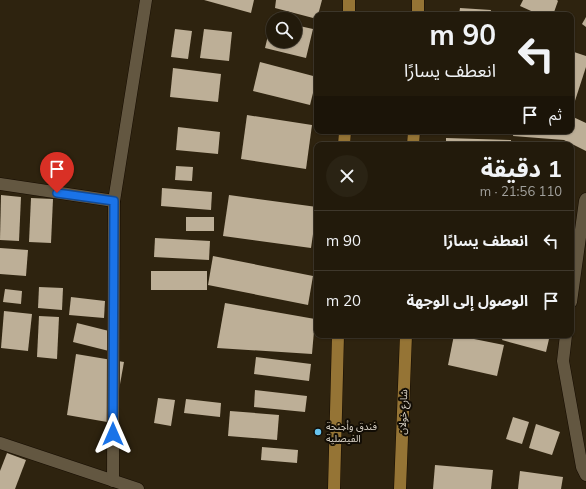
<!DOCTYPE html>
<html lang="ar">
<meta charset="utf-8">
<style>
body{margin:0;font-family:Mulish,"Noto Sans Arabic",sans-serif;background:#2a2314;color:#f1f3f6;direction:rtl;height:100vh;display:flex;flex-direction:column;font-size:15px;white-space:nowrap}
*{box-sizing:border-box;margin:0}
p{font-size:13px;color:#a2a19d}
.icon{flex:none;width:22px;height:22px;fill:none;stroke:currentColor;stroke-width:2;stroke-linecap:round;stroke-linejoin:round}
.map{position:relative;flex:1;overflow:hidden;direction:ltr}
.details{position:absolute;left:314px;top:142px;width:260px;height:196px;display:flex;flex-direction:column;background:#221a0b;border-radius:8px;box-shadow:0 1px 3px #0004,0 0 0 1px #3f382c;direction:rtl}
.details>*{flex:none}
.hud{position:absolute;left:314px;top:12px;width:260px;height:122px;border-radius:8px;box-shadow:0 1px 3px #0004,0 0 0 1px #3f382c;direction:rtl;background:#221a0b;color:#f1f3f6;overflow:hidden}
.tools{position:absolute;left:266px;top:12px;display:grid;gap:8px}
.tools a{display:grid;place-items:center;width:36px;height:36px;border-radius:50%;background:#221a0b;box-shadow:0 1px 3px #0004,0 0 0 1px #3f382c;font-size:20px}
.pin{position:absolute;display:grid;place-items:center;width:34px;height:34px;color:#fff;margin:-41px -17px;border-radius:50% 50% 50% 0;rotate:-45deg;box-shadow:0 0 4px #0007}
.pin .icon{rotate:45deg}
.me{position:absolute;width:44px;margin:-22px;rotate:0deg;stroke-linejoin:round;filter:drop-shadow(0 0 3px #0008)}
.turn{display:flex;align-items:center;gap:14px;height:84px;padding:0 12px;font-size:18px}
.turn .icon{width:52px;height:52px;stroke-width:2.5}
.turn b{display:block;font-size:28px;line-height:34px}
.then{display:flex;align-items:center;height:38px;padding:0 12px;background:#0003;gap:8px;font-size:15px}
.round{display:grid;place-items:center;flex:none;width:42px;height:42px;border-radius:21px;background:#2a2314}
.overview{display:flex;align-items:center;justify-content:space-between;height:68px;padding:0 12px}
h1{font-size:24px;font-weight:700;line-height:30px}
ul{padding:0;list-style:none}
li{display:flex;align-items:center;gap:12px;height:60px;padding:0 12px;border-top:1px solid #3f382c}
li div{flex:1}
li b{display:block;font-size:15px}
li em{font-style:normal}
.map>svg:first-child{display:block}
.building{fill:#bdaf97}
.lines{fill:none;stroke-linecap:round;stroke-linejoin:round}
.minor-casing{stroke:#160c00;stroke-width:13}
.primary-casing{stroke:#160c00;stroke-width:13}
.minor{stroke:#635741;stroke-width:12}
.primary{stroke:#957435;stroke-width:12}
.route-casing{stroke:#114b97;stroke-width:10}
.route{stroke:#1a73e8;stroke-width:7}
.poi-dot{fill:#67c4ef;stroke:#120d05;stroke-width:1.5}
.labels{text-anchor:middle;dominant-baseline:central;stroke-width:4;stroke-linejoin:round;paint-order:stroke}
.street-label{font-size:10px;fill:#dbd4c8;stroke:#120d05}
.poi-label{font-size:10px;fill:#dbd4c8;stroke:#120d05;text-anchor:start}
</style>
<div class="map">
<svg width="586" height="489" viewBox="0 0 586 489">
<rect width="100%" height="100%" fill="#2e230f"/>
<g class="building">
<polygon points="204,0 254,0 251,13"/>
<polygon points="276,0 322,0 318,15 317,15 317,19 275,8"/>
<polygon points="523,0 557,0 558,1 553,15 540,15 520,6"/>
<polygon points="460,8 491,10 490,15 459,15"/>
<polygon points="586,17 586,27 582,24"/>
<polygon points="272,19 273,20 273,41 295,41 295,25 313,29 306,58 265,48"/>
<polygon points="175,29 192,31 188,59 171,57"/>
<polygon points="204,29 232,32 229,61 200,58"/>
<polygon points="571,51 586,56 586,67 571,113"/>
<polygon points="260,62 317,77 310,105 253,91"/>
<polygon points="173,68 221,74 218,102 170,97"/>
<polygon points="247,115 312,125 306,169 241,159"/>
<polygon points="571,116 586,123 586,151 564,140 513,136 514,131 571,131"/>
<polygon points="178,127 220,132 218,154 176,150"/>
<polygon points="483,131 513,131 513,134 483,132"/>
<polygon points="446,138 511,140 511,145 446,145"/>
<polygon points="176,166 193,167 192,181 175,180"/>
<polygon points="162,188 212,192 211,210 161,206"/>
<polygon points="1,195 21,197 19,241 0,240"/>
<polygon points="229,195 317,207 311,248 223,236"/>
<polygon points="31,198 53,199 51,243 29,242"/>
<rect x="186" y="217" width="28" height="14"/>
<polygon points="155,238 210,241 209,260 154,257"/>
<polygon points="0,248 28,250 26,276 0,274"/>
<polygon points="213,256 313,276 308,305 208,285"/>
<rect x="151" y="271" width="56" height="19"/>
<polygon points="39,287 63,288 62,310 38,308"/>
<polygon points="5,289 22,291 21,304 3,302"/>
<polygon points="71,297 105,301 104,318 69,315"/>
<polygon points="225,303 315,319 312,354 217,348"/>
<polygon points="4,311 32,314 28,351 1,348"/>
<polygon points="39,316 59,317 57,359 37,357"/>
<polygon points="77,323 117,333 113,352 73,342"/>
<polygon points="454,335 504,345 497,376 448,365"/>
<polygon points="504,335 536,335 549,339 546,352 502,340"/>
<polygon points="76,354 124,362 113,423 67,415"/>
<polygon points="256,357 311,364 309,381 254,374"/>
<polygon points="255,390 307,396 305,412 254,407"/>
<polygon points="158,398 175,400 171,426 154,423"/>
<polygon points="186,399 221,403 220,417 184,413"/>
<polygon points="230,411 279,415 277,440 228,436"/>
<polygon points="513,417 529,422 522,444 506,439"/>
<polygon points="536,424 560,432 552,455 529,448"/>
<polygon points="262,447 298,450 297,463 261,460"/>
<polygon points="7,453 26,460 15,489 0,489 0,471"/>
<polygon points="435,465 493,470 491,489 433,489"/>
<polygon points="520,471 563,477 561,489 518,489"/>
</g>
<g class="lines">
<defs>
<g id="minor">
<polyline points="0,184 114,201"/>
<polyline points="571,302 585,201 586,199"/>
<polyline points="566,335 563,361 582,467 586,475"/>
<polyline points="0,443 138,489"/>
<polyline points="113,481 114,201 146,0"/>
</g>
<g id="primary">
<polyline points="349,15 349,0"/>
<polyline points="418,15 418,0"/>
<polyline points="344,145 345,131"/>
<polyline points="413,145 414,131"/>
<polyline points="334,489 338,335"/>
<polyline points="400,489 406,335"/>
</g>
</defs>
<use href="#minor" class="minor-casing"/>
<use href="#primary" class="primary-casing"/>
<use href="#minor" class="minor"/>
<use href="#primary" class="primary"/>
</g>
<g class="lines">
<defs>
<polyline id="route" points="57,193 114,201 113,434"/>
</defs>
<use href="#route" class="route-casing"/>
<use href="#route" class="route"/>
</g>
<circle class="poi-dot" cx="318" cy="432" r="4"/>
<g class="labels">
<g class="street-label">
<text transform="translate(403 412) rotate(-88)">شارع خولان</text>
</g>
<g class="poi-label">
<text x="326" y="426">فندق وأجنحة<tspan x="326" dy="12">الفيصلية</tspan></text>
</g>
</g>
</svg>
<div class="tools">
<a><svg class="icon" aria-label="search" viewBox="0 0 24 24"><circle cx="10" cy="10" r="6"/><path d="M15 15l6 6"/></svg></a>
</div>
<div class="pin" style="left:57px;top:193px;background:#d93025"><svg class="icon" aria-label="arrive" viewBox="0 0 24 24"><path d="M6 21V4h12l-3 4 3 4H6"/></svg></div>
<svg class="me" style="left:113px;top:434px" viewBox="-20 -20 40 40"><path d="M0-17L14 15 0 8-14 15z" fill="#1a73e8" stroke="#fff" stroke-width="4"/></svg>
<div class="hud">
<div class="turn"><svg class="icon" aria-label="left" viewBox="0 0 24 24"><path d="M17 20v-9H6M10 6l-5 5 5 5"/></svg><div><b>90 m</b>انعطف يسارًا</div></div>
<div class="then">ثم<svg class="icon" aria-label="arrive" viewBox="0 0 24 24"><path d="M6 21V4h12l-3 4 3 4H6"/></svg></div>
</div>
<section class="details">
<div class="overview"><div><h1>1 دقيقة</h1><p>110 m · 21:56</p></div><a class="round"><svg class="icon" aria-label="close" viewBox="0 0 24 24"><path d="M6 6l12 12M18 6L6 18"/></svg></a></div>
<ul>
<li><svg class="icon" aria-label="left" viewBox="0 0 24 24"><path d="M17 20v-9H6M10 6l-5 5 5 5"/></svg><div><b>انعطف يسارًا</b></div><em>90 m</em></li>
<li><svg class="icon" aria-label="arrive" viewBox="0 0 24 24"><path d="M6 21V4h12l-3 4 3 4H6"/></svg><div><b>الوصول إلى الوجهة</b></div><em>20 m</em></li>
</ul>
</section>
</div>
